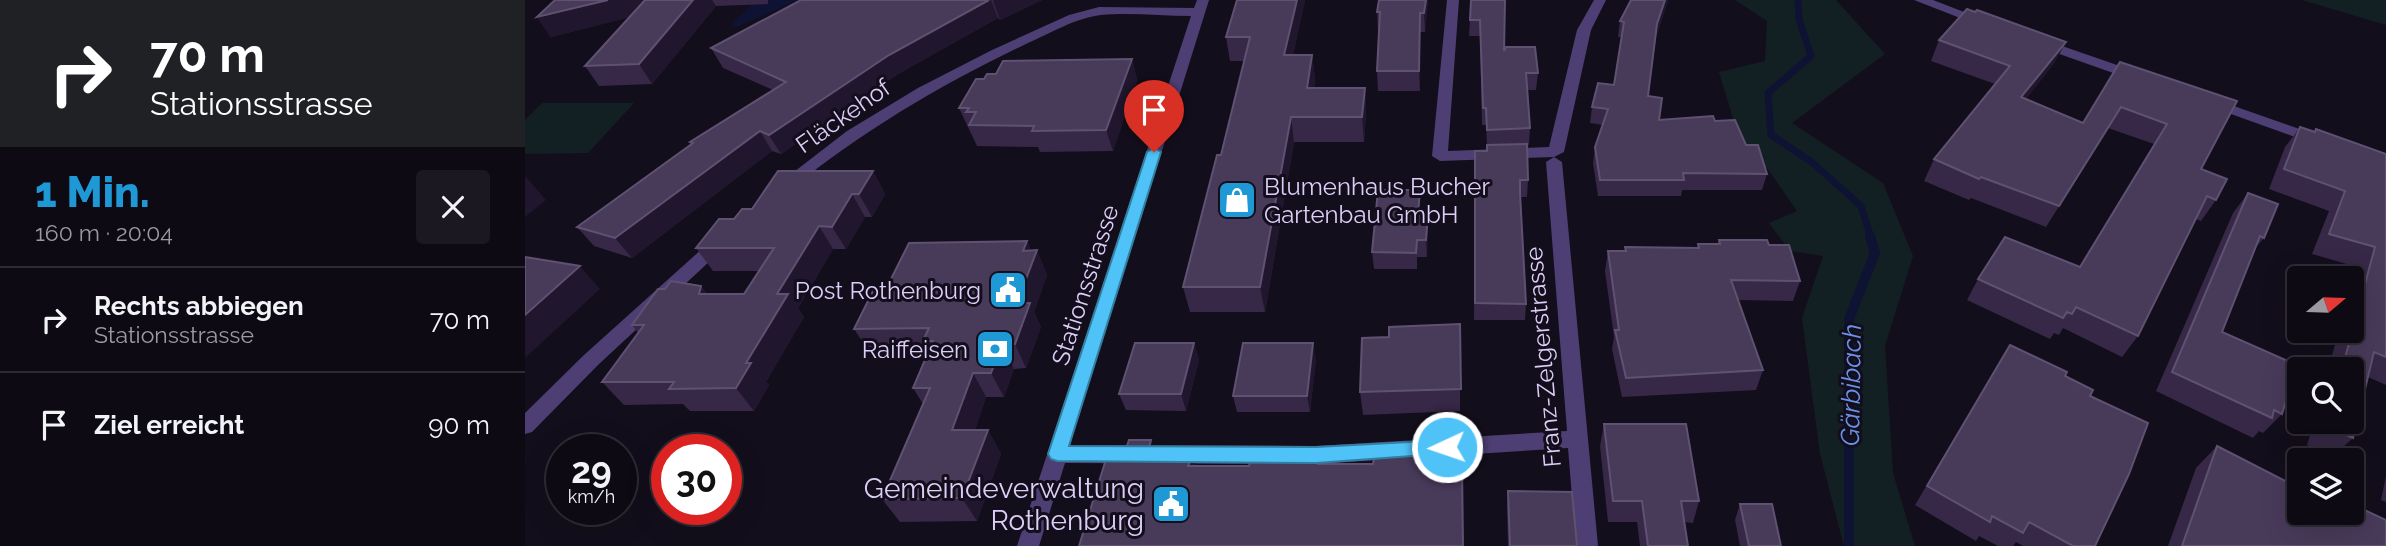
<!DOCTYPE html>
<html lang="de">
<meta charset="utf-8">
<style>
body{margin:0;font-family:Raleway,sans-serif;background:#1c1822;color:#f1f3f6;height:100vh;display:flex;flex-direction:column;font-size:26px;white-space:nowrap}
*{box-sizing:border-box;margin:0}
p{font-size:23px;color:#9b9aa0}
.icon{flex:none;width:38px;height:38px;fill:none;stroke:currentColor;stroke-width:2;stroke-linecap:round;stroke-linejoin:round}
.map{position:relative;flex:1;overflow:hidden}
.panel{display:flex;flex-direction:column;background:#0e0a14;width:525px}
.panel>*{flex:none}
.banner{background:#202124;color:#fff;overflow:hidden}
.needle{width:46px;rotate:71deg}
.buttons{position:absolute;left:1762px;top:266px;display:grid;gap:14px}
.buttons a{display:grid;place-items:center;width:77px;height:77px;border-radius:7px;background:#0e0a14;box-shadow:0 7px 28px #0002,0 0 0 2px #2e2b34;font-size:35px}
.speed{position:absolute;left:21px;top:434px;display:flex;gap:14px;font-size:35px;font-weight:700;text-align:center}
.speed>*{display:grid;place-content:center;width:91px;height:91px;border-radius:50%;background:#0e0a14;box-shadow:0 7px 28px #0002,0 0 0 2px #2e2b34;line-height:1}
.speed small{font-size:18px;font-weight:400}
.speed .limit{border:10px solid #d22;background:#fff;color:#111}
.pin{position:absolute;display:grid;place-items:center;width:60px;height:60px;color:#fff;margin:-72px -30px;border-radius:50% 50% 50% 0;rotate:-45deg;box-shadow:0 0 7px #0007}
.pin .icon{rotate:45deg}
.me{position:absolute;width:77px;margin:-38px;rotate:267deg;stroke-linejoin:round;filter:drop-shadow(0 0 5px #0008)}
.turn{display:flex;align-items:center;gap:24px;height:147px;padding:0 35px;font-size:32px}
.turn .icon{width:91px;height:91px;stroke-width:2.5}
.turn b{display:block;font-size:49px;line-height:60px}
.round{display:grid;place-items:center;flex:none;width:74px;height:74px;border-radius:7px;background:#1c1822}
.headline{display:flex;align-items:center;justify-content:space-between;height:119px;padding:0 35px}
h1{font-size:42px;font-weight:800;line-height:52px;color:#1e99d5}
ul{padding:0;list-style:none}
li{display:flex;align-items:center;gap:21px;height:105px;padding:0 35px;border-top:2px solid #2e2b34}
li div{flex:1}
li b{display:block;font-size:26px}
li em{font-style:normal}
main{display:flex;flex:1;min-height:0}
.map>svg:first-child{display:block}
.green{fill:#122024}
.water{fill:#0e1333}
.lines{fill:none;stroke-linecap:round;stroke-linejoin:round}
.stream-far1{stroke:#0e1333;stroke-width:7}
.stream{stroke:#0e1333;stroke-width:10}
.minor{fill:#4d3f74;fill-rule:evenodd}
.wall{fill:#362846}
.shaded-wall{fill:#20162d}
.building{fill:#483a59;stroke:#5f5172;stroke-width:2}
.route{fill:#4fc3f7;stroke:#337fa1;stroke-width:2}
.labels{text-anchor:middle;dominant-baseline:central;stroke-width:6;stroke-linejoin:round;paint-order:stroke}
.street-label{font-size:24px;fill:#ddcef8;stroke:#130e1b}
.poi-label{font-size:24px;fill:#ddcef8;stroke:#130e1b;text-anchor:end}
.water-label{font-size:26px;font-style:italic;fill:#6b92ea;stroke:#130e1b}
.near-poi-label{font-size:28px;fill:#ddcef8;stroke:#130e1b;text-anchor:end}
</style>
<main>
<section class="panel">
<div class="banner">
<div class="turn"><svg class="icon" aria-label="right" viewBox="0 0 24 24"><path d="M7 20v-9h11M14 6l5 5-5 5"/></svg><div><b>70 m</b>Stationsstrasse</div></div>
</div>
<div class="headline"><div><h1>1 Min.</h1><p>160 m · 20:04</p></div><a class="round"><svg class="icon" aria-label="close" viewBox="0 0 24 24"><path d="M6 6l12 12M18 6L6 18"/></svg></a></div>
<ul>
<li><svg class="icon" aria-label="right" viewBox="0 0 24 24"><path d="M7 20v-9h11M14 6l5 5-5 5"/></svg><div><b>Rechts abbiegen</b><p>Stationsstrasse</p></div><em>70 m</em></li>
<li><svg class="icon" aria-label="arrive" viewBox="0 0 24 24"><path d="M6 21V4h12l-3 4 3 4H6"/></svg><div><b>Ziel erreicht</b></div><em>90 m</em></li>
</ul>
</section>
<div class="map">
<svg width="1861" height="546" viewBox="0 0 1861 546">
<rect width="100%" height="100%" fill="#130e1b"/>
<g class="green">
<polygon points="1210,0 1311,0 1360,54 1267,123 1358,183 1388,256 1360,346 1368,473 1390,546 1319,546 1295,454 1277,318 1298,256 1265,251 1244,223 1272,211 1242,168 1218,151 1194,72 1240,61 1242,21"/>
<polygon points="1777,0 1861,0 1861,25"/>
<polygon points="17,103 109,103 63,153 0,154 0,120"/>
</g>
<path class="water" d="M231,0H273L212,27H205C213,16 222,10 231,0Z"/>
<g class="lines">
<polyline class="stream-far1" points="1273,0 1274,19 1286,56 1243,93 1246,135 1288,163 1336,206 1346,238"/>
<polyline class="stream" points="1324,546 1324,319 1350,253 1345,236"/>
<g class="minor">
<path d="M672,0H684L545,445L791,446L1042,431L1021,162L1029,157L915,161L907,156L922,0H934L923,151L1024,147L1052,30L1069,0H1081L1066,30L1039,152L1029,157L1037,162L1073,546H1051L1043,448L791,464L540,463L514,546H492L666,16C637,16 605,12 576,15C550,18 524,34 501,44C417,84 339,130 266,189L260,190L252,185L322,131L393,88L467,50L544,15L574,7L669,8Z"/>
<polygon points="1389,0 1408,0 1465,22 1463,25 1453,25"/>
<polygon points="1514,38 1618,74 1620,77 1618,80 1608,80 1509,45 1507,42"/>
<polygon points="1686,98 1797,137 1800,140 1792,145 1787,143 1681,105 1679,102 1681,99"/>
<polygon points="194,237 200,239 203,243 200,247 73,365 7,432 0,434 0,413 59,355 188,239"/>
</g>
</g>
<g class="wall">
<polygon points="30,0 243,0 243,4 191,6 127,84 74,86 60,66 104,17 26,37 12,17"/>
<polygon points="276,0 517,0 475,20 473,18 373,74 256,154 247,151 107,258 69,246 52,227 166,144 165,142 248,90 198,68 186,48"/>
<polygon points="712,0 780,0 768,55 787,55 790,80 789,88 840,88 841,113 839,142 769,142 740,312 665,312 658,287 696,155 719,61 705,61 701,37"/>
<polygon points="854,0 903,0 900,32 895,32 895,91 853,91 852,71 854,31 853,31 852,12"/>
<polygon points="946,0 979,51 1013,73 1011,90 1002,90 1005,128 1004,145 1002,145 1003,180 1002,197 995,197 1001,304 1000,320 949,320 950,151 962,151 962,147 961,125 957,125 955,36 944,36"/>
<polygon points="1106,0 1143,0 1131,37 1123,96 1134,120 1190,121 1221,145 1242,174 1237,190 1157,190 1156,196 1073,196 1068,163 1070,147 1078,125 1065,123 1067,107 1089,85 1097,37 1093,37 1095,21"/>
<polygon points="1414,40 1530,62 1501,99 1558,123 1595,62 1676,169 1691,200 1676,221 1671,219 1613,336 1597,357 1538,328 1534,335 1529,333 1525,339 1442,300 1453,279 1555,267 1629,144 1583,128 1521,227 1446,198 1444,200 1399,181 1409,159 1470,84 1406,61"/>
<polygon points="607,59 612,80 588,151 515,152 513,147 452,146 434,108 459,79 471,74"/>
<polygon points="1775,127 1789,132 1791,129 1861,154 1861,385 1843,377 1828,438 1807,457 1782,445 1789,422 1827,422 1827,369 1803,369 1814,331 1827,331 1827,283 1832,267 1787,254 1804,211 1744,189 1760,147"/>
<polygon points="348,171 360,194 347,217 340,217 321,249 308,249 273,308 279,317 241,382 244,385 229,411 165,411 158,404 99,405 77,382 113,333 107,325 140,289 176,286 182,294 219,294 234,271 188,271 171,248 209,219 227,209"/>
<polygon points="1723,193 1739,238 1730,248 1697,332 1757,414 1738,433 1734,431 1728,438 1631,391 1708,213"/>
<polygon points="895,207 895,214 903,214 902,257 892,257 892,269 849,269 847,252"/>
<polygon points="1194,240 1244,245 1275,281 1268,301 1213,300 1238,370 1231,390 1097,397 1087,349 1089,337 1080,271 1083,251 1100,251 1100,247 1172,248 1173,244 1193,244"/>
<polygon points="502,241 506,251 512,250 522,275 509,312 516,327 501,368 489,369 479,397 461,397 450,430 463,430 476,454 452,521 375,522 357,499 398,404 388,388 403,353 345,353 329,329 361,289"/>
<polygon points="935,324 935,411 838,415 835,392 864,337"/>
<polygon points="669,343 674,360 661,411 601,410 594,394"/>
<polygon points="1485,345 1540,376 1565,396 1570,546 1498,546 1491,542 1488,546 1473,546 1454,536 1451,541 1390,505"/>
<polygon points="791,359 785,412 712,412 708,396"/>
<polygon points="1079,424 1174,501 1168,523 1159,522 1163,546 1115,546 1112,522 1083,522 1075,446"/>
<polygon points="1692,446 1825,513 1833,507 1861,546 1643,546 1671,468"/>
<polygon points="1861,476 1861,502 1856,500"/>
<polygon points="983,491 1052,546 983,546 982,507"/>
<polygon points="1215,504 1256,546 1215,546 1210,520"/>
</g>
<g class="shaded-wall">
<polygon points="83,0 138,0 142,8 26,37 12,17"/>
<polygon points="168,0 187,0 191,6 127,84 114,64"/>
<polygon points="464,0 466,0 473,18 373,74 256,154 244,135 364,55"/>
<polygon points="470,0 517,0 475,20 468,1"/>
<polygon points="772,0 780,0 763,80 759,55"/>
<polygon points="901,0 903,0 900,32 899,13"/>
<polygon points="1140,0 1143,0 1130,39 1132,24"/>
<polygon points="895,13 895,91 894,71"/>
<polygon points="1541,42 1530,62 1486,118 1496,97"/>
<polygon points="787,55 790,80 785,113 782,88"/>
<polygon points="607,59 612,80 588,151 581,130"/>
<polygon points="840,88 841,113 839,142 837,117"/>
<polygon points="766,117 769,142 740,312 735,287"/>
<polygon points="235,131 247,151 107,258 90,238"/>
<polygon points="348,171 360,194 347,217 334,194"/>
<polygon points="1,177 21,200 0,217 0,178"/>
<polygon points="327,194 340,217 321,249 307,227"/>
<polygon points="903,214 903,231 902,257 901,240"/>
<polygon points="294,226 308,249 273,308 279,317 241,382 244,385 229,411 211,388 252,294"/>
<polygon points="502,241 509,258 512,250 522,275 509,312 516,327 501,368 490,344 492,303 498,251"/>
<polygon points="55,266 75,289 0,358 0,315"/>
<polygon points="176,286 194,308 174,294"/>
<polygon points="669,343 674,360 661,411 656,394"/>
<polygon points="788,343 791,359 785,412 782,396"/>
<polygon points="477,344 489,369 479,397 466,373"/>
<polygon points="448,373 461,397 442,454 427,430"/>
<polygon points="463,430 476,454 452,521 437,498"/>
<polygon points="626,440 636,466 622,455"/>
<polygon points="668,455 677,481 663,466"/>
</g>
<g class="building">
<polygon points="30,0 83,0 12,17"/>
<polygon points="120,0 168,0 114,64 60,66"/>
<polygon points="276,0 464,0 364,55 244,135 235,131 90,238 52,227 168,143 165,142 261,82 186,48"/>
<polygon points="712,0 772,0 759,55 787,55 782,88 840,88 837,117 766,117 735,287 658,287 692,155 696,155 725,37 701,37"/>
<polygon points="854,0 901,0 899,13 895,13 894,71 852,71 855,12 852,12"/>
<polygon points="946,0 980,0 979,51 981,47 1010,47 1013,73 1001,73 1005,128 962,130 961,108 958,108 955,20 945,20"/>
<polygon points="1106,0 1140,0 1132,24 1123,96 1137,98 1134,120 1188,116 1190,121 1210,120 1221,145 1233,145 1242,174 1158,173 1159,180 1075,180 1070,147 1083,109 1067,107 1073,83 1089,85 1099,22 1095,21"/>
<polygon points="1442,9 1450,12 1452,10 1541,42 1496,97 1558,123 1595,62 1712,101 1676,169 1702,179 1691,200 1682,196 1613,336 1551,307 1547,314 1542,312 1538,318 1453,279 1480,237 1555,267 1642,124 1596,107 1534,206 1456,177 1454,179 1409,159 1485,66 1414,40"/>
<polygon points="607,59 581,130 507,131 509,126 444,125 451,112 441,112 444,108 434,108 451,79 459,79 462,74 471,74 478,61"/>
<polygon points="1775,127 1790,132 1791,129 1861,154 1861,357 1849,352 1828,438 1802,426 1803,422 1827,422 1827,369 1817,369 1850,247 1804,234 1820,191 1759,169"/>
<polygon points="1002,144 1003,180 995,180 995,193 1001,304 950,303 950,151 962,151 962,145"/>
<polygon points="253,171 348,171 334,194 327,194 307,227 294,226 252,294 263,294 221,363 226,363 211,388 144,389 149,382 77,382 119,325 107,325 133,289 140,289 146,281 176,286 174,294 219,294 249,248 171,248 194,219 209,219 217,209 227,209"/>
<polygon points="853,190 895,190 893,214 903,214 901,240 892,240 891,253 847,252"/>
<polygon points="1723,193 1753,204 1739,238 1735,236 1697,332 1772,365 1757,414 1749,410 1747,418 1647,372"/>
<polygon points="1194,240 1242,240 1244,245 1264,245 1275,281 1206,280 1238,370 1101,378 1090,330 1094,330 1083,251 1101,251 1100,247 1174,248 1173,244 1195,244"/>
<polygon points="502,241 498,251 512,250 492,303 505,303 490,344 477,344 466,373 448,373 427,430 463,430 437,498 357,499 405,388 388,388 408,341 398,341 404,328 329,329 349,289 361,289 384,243"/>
<polygon points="0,257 55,266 0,315"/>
<polygon points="935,324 936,389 835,392 837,338 864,337 864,327"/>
<polygon points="610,343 669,343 656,394 594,394"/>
<polygon points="718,343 788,343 782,396 708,396"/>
<polygon points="1485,345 1542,372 1540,376 1568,390 1565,396 1623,423 1604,474 1570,546 1548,546 1504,522 1498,533 1467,516 1465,522 1402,486"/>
<polygon points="1079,424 1161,424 1174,501 1156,501 1163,546 1123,546 1117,501 1088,501"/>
<polygon points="604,440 626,440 622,455 668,455 663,466 724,466 728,452 794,453 793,464 848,464 850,453 911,455 913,467 937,466 938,546 554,546 582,456 598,457"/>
<polygon points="1692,446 1774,488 1774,513 1824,513 1831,516 1833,507 1861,520 1861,546 1657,546"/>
<polygon points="983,491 1047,492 1052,546 985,546"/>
<polygon points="1215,504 1247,504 1256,546 1224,546"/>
</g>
<polygon class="route" points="629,148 636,152 544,446 791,447 922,440 928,442 931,447 928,453 791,463 532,461 526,459 523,454 622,152"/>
<defs>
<symbol id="shop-square" viewBox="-11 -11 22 22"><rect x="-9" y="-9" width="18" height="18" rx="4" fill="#1e99d5" stroke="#130e1b"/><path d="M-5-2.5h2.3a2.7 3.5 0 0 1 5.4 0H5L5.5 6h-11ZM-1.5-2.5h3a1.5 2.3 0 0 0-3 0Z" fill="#fff"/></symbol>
<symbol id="civic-square" viewBox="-11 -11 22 22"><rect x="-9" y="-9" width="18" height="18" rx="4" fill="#1e99d5" stroke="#130e1b"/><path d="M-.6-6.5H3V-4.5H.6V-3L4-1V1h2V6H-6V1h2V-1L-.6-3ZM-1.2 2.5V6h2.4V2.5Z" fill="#fff"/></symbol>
<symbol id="bank-square" viewBox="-11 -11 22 22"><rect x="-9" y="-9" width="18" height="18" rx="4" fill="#1e99d5" stroke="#130e1b"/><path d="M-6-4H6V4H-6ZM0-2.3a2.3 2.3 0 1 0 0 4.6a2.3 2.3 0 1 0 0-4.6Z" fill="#fff"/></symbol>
</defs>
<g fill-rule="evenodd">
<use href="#shop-square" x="690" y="178" width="44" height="44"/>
<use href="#civic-square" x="461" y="268" width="44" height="44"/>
<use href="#bank-square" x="448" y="327" width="44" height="44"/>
<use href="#civic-square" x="624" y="482" width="44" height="44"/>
</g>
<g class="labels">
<g class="street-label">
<text transform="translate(318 116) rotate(-35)">Fläckehof</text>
<text transform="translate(560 285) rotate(-72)">Stationsstrasse</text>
<text transform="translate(1018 357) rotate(-95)">Franz-Zelgerstrasse</text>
</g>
<g class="poi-label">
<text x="739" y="186" text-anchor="start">Blumenhaus Bucher<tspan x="739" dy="28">Gartenbau GmbH</tspan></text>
<text x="456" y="290">Post Rothenburg</text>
<text x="443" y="349">Raiffeisen</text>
</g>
<g class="water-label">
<text transform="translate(1326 385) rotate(-89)">Gärbibach</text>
</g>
<g class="near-poi-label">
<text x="619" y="488">Gemeindeverwaltung<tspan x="619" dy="32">Rothenburg</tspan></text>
</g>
</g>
</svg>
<div class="buttons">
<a><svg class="needle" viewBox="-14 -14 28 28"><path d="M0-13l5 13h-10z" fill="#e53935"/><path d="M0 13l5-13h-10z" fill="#9b9aa0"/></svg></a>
<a><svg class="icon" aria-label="search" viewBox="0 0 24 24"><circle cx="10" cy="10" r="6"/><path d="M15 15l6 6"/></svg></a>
<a><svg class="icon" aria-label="layers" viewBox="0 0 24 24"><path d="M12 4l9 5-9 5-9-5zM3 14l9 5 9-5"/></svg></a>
</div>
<div class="speed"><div>29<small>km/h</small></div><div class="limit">30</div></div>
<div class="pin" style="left:629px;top:152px;background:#d93025"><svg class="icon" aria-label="arrive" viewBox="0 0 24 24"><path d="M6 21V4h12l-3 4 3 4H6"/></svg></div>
<svg class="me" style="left:922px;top:447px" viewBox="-20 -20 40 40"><circle r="17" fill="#4fc3f7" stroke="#fff" stroke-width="3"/><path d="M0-11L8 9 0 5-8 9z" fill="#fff"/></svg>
</div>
</main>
